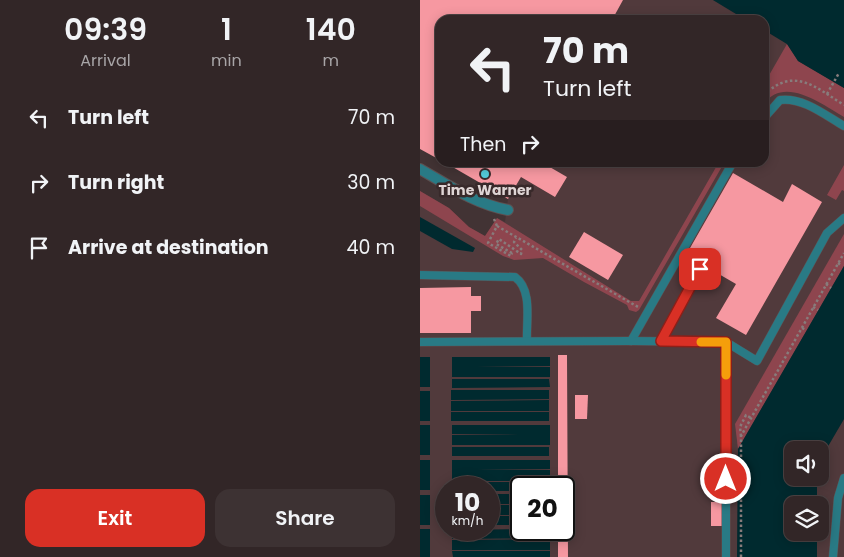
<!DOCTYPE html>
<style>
body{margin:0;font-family:Poppins,sans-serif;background:#3d3233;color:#f1f3f6;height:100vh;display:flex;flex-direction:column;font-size:19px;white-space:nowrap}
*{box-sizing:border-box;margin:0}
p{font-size:16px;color:#a8a5a7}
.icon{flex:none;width:28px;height:28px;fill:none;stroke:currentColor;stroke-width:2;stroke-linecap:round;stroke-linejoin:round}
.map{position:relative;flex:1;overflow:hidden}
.details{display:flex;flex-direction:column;background:#322627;width:420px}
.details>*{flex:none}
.banner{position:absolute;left:15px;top:15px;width:334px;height:152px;border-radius:15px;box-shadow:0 2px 12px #0003,0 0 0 1px #4d4344;background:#322627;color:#f1f3f6;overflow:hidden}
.tools{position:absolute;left:364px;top:441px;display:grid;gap:10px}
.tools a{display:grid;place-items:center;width:45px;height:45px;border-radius:10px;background:#322627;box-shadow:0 2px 12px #0003,0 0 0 1px #4d4344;font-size:25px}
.speed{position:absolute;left:15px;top:476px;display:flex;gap:10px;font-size:25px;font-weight:700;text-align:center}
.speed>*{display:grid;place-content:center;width:65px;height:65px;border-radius:50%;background:#322627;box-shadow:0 2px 12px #0003,0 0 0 1px #4d4344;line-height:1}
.speed small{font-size:12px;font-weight:400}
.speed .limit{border:2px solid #111;border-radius:8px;background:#fff;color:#111}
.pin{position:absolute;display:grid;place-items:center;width:42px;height:42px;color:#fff;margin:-21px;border-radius:10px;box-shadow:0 2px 8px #0006}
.me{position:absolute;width:55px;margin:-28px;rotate:0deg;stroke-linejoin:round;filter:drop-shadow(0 0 4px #0008)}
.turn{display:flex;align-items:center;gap:18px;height:105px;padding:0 25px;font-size:22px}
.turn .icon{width:65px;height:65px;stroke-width:2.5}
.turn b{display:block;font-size:35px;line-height:42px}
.then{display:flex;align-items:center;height:48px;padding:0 25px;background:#0003;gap:10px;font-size:19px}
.eta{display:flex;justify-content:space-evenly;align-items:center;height:85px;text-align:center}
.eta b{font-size:30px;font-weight:600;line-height:35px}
.action{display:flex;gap:10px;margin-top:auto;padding:10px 25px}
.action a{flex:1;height:58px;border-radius:15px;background:#d93025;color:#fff;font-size:20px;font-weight:600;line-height:58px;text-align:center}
.action a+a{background:#3d3233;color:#f1f3f6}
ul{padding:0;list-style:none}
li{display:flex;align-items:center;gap:15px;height:65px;padding:0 25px}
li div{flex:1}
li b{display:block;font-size:19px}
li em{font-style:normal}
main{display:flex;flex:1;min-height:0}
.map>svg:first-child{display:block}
.built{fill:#513a3c;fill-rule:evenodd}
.green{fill:#8e454e}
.water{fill:#002a2f}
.building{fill:#f698a1}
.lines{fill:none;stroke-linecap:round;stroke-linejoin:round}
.service-casing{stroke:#5e5051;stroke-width:9}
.minor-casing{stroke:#5e5051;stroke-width:12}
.path{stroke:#887c7c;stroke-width:2.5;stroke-dasharray:2.5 2.5;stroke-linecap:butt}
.service{stroke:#297a85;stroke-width:8}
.minor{stroke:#297a85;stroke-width:10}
.route-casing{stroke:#8d1f18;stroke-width:12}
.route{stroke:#d93025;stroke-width:9}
.slow{stroke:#f59e0b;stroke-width:9}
.poi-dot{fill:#53cbda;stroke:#38292a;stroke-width:2}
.labels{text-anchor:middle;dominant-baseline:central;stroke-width:5;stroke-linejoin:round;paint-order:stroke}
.poi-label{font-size:14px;font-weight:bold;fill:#dfd5d5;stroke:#38292a}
</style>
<main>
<section class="details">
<div class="eta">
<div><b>09:39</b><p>Arrival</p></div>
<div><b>1</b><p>min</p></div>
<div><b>140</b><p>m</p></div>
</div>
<ul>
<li><svg class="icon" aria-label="left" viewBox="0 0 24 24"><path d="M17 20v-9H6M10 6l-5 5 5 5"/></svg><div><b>Turn left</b></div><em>70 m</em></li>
<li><svg class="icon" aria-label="right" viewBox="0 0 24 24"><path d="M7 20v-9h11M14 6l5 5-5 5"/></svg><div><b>Turn right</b></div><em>30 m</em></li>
<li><svg class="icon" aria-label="arrive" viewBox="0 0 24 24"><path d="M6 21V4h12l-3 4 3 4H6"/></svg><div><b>Arrive at destination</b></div><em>40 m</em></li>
</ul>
<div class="action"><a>Exit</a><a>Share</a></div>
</section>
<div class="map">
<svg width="424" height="557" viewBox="0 0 424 557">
<rect width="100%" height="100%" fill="#423334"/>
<g class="built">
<polygon points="0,0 293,0 326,20 20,20"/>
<path d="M344,30L367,44L378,61L424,88V264L318,449L317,557H0V191L29,208L49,227L65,236L77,218L85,222L88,199L25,163L344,162ZM26,488H69V530H26ZM101,488H144V530H101Z"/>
<polygon points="424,419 424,557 397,557 397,533 400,532 400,505 397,505 397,482 394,482 394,478 400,478 400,460"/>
</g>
<g class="green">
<path d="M367,44L378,61L424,88V117C403,105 364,75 344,104V84Z"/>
<polygon points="299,162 304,163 219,310 216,312 209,310 207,305 164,282 123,258 94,260 83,256 0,206 0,191 29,208 49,227 65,236 77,218 211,301 219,301"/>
<polygon points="424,165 424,191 422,190 416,200 407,195"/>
<polygon points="424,234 424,266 318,449 315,424"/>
</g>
<g class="water">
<polygon points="293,0 424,0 424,88 378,61 367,44 344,30 344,20 326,20"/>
<polygon points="0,217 55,248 53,252 32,249 0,231"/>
<polygon points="424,266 424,419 400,460 400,450 372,450 372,478 394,478 394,482 397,482 397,505 372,505 372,532 397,533 397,557 317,557 318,449"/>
<rect x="0" y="357" width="10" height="30"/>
<polygon points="32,357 130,357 130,366 56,367 130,367 130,377 32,377"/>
<polygon points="32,379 129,379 130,387 32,388"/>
<polygon points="31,390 129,390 129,399 31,400"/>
<rect x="0" y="391" width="10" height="30"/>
<polygon points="129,400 129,411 31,411 31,401"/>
<rect x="31" y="412" width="98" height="9"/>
<rect x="0" y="425" width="10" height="30"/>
<polygon points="32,425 130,425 130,445 32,445 32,435 99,435 32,434"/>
<rect x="32" y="447" width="97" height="9"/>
<rect x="0" y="460" width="10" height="30"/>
<polygon points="32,460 130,460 130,469 56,470 130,470 130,481 32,481"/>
<polygon points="32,482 130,482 130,487 101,488 101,491 69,491 69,488 32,487"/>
<rect x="69" y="494" width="32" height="10"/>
<rect x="0" y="495" width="10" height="30"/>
<rect x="69" y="505" width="32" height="10"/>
<rect x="69" y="516" width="32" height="9"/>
<rect x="0" y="529" width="10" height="28"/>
<polygon points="101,529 130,530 130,538 32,539 32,530"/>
<polygon points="130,539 130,550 32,550 32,540"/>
<polygon points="32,551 130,551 130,557 33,557"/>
</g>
<g class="building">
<polygon points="0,0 203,0 192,20 20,20 20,160 0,149"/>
<polygon points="24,162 130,162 128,166 147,177 135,197 101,177 88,199"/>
<polygon points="313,173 363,202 372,184 402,202 326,335 296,318 316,284 266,255"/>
<polygon points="164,232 203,255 188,280 149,257"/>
<polygon points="51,287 51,296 61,296 61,311 51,311 51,333 0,333 0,288"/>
<polygon points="138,355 147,355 148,557 138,557 138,530 144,530 144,488 138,488"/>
<polygon points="155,395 168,395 167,419 155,419"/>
<polygon points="290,466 307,466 308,489 291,489"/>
<rect x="291" y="502" width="17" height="24"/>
</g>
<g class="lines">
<defs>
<g id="service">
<path d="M344,118L360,100C383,97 405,115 424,126"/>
<path d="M0,275L95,277C113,290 106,321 107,341"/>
<polyline points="211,341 313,162"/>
<polyline points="241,341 280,269"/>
<polyline points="0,342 211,341 306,342 337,361 407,233 424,218"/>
<polyline points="306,557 306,342"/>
<polyline points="413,557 418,498 424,478"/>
</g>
<path id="minor" d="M0,169C28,185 55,204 88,210"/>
</defs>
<use href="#service" class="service-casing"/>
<use href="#minor" class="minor-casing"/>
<g class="path">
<polyline points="407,94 419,73"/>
<path d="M344,95C374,66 395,87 424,105"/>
<polyline points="74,219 77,226 68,243 91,256 92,253"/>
<polyline points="77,226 218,307"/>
<polyline points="92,253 76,244 79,239 101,254 102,250 94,242 96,238"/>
<polyline points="418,263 422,266"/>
<polyline points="406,284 411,288"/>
<polyline points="393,307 398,310"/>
<polyline points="382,328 386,330"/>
<polyline points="321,436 320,427 326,415 331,418"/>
<polyline points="321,557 321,436 424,253"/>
</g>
<use href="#service" class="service"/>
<use href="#minor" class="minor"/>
</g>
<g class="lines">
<defs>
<polyline id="route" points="280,269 241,341 306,342 306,479"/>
</defs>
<use href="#route" class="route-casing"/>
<use href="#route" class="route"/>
<polyline class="slow" points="281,342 306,342 306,375"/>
</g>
<circle class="poi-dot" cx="65" cy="174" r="5"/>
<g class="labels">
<g class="poi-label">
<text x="65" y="190">Time Warner</text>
</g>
</g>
</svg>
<div class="tools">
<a><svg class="icon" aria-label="sound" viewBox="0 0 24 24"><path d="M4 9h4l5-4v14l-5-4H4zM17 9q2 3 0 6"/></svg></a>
<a><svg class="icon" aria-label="layers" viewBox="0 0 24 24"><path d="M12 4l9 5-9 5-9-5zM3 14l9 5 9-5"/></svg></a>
</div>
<div class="speed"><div>10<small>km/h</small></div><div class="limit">20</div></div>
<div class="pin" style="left:280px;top:269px;background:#d93025"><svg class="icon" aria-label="arrive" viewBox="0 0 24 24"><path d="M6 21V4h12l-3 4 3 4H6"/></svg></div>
<svg class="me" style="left:306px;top:479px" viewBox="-20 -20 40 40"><circle r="17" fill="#d93025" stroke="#fff" stroke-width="3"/><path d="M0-11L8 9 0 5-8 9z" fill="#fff"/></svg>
<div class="banner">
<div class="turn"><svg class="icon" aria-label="left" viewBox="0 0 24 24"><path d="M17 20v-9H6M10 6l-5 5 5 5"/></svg><div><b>70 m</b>Turn left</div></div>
<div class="then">Then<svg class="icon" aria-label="right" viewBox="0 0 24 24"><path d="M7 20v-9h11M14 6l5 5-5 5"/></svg></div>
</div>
</div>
</main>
